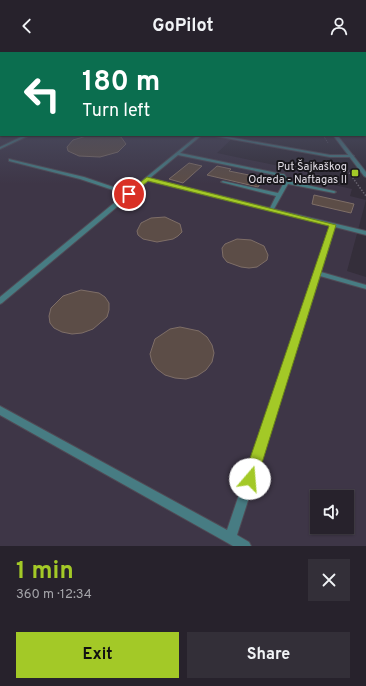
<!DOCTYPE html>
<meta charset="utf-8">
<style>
body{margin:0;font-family:Overpass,sans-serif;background:#332f38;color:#f1f3f6;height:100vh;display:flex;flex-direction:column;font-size:15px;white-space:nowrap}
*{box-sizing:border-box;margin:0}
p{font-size:13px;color:#a4a4a9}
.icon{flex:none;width:22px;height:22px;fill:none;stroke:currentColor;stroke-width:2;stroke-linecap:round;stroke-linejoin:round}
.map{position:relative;height:494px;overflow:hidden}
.sheet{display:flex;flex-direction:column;background:#27222c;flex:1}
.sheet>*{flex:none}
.banner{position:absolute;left:0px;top:0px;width:366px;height:84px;box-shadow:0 1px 3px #0004,0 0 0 1px #433f48;background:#0b6e4f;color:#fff;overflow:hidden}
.tools{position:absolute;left:310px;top:438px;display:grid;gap:8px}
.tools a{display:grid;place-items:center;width:44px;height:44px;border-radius:0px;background:#27222c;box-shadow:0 1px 3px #0004,0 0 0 1px #433f48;font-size:20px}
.pin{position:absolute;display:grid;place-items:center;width:34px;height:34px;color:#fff;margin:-17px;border:2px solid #fff;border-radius:50%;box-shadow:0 1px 4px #0007}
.me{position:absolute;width:44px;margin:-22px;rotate:18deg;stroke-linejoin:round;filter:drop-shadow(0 0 3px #0008)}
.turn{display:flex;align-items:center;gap:14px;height:84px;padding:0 16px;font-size:18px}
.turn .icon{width:52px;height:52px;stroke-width:2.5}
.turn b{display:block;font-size:28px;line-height:34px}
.round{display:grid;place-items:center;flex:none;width:42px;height:42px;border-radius:0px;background:#332f38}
.headline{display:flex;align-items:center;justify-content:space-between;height:68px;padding:0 16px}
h1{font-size:24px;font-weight:700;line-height:30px;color:#a3c927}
.cta{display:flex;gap:8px;margin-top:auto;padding:8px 16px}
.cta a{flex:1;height:46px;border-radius:0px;background:#a3c927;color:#111;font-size:16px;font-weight:700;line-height:46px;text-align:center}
.cta a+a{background:#332f38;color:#f1f3f6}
header{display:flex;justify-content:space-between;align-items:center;height:52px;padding:0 16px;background:#27222c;font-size:18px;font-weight:700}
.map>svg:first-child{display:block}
.built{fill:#3e3647;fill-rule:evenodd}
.building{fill:#5c4d47;stroke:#7e6e67}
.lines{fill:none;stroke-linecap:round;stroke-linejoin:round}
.service-casing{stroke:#504a55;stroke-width:2}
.tertiary-casing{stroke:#504a55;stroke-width:2}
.path-far1{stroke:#68636e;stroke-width:1;stroke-dasharray:1 1;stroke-linecap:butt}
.path{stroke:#68636e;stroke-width:1.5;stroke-dasharray:1.5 1.5;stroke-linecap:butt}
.service{fill:#477c83;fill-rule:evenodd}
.tertiary{fill:#477c83;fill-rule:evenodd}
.route{fill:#a3c927;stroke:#6a8319}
.poi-dot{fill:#a3c927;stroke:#1a181d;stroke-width:1.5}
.labels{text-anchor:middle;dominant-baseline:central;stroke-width:4;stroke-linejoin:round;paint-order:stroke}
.far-poi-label{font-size:11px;fill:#e1dde5;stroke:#1a181d;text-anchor:end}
</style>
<header><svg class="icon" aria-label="back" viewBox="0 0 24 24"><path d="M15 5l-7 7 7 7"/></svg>GoPilot<svg class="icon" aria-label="person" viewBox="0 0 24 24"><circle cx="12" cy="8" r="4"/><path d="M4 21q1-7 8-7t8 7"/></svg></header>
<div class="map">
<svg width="366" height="494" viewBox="0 0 366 494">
<rect width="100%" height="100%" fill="#342e3a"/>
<path class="built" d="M0,63L1,83H236L217,101L337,126L334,133L352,137L350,144L366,148L347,219L366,225V494H0ZM317,445H347V475H317Z"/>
<g class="building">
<polygon points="90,83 113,83 121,85 126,92 118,100 100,105 79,104 68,99 67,95 73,88"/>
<polygon points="189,111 202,114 183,131 169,127"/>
<polygon points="217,114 231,117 229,119 264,126 258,135 207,123"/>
<polygon points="314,143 354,152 351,161 312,152"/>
<polygon points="165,165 180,172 182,180 178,184 173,187 157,190 143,187 138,183 137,179 141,171 151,166"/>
<polygon points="237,187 251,188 264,194 268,203 267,208 257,215 249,216 241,215 227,210 223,205 222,196 225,192"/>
<polygon points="81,238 99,241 105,245 109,251 109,258 107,265 93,277 82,281 72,282 62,280 54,276 50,271 49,264 51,256 63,244"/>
<polygon points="180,275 199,279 207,285 212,293 214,301 212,310 206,318 197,324 186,327 175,326 165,323 157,317 152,310 150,302 155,287 170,277"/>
</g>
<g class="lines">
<defs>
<g id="service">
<rect x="365" y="64" width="1" height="2"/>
<rect x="365" y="69" width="1" height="2"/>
<polygon points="25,83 30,83 0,97 0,95"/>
<path d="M198,83H202L180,101L282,122H284L289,129L334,139L336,140L334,141L288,132L274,157L366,179V183L335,175L321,220L366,233V237L320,224L237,483L249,490L251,494H233L226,490L0,363V354L227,478L330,174L148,129L2,251L0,252V245L125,142L80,127L9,109V107L84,125L128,140ZM178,103L280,124L285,129L278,141L223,129L221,130L276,144L270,156L150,126Z"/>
<polygon points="209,83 217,83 330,103 352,103 354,104 352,105 330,105"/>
</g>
<polygon id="tertiary" points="333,83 337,83 366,120 366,125 364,124"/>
</defs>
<use href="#service" class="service-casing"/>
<use href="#tertiary" class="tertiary-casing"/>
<g class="path-far1">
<polyline points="323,83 328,91"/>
<polyline points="342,110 343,112"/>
</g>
<polyline class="path" points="342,111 366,144"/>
<use href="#service" class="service"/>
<use href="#tertiary" class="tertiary"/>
</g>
<linearGradient id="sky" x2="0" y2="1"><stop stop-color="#1d1920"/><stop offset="0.48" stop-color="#4a4c60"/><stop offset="1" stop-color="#4a4c60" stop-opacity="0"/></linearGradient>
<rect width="366" height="132" fill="url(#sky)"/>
<polygon class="route" points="147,125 336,173 257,427 255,432 250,434 245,432 243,427 329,174 148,129 131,143 127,143 127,141"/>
<rect class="poi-dot" x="351" y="117" width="8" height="8" rx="2"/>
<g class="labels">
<g class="far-poi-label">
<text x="347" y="115">Put Šajkaškog<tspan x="347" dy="13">Odreda - Naftagas II</tspan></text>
</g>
</g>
</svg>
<div class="tools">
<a><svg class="icon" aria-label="sound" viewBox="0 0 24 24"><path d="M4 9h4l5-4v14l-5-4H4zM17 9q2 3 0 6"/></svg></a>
</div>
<div class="pin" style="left:129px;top:142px;background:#d93025"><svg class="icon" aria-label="arrive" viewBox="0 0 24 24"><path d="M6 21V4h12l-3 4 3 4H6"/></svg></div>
<svg class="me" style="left:250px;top:427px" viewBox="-20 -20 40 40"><circle r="19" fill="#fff"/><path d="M0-13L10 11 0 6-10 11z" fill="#a3c927"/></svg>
<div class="banner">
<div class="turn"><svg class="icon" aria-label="left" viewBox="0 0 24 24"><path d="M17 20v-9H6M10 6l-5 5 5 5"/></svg><div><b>180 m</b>Turn left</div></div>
</div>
</div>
<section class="sheet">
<div class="headline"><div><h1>1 min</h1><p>360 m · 12:34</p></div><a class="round"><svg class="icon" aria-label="close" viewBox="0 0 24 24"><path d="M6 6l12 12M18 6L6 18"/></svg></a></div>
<div class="cta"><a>Exit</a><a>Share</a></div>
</section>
